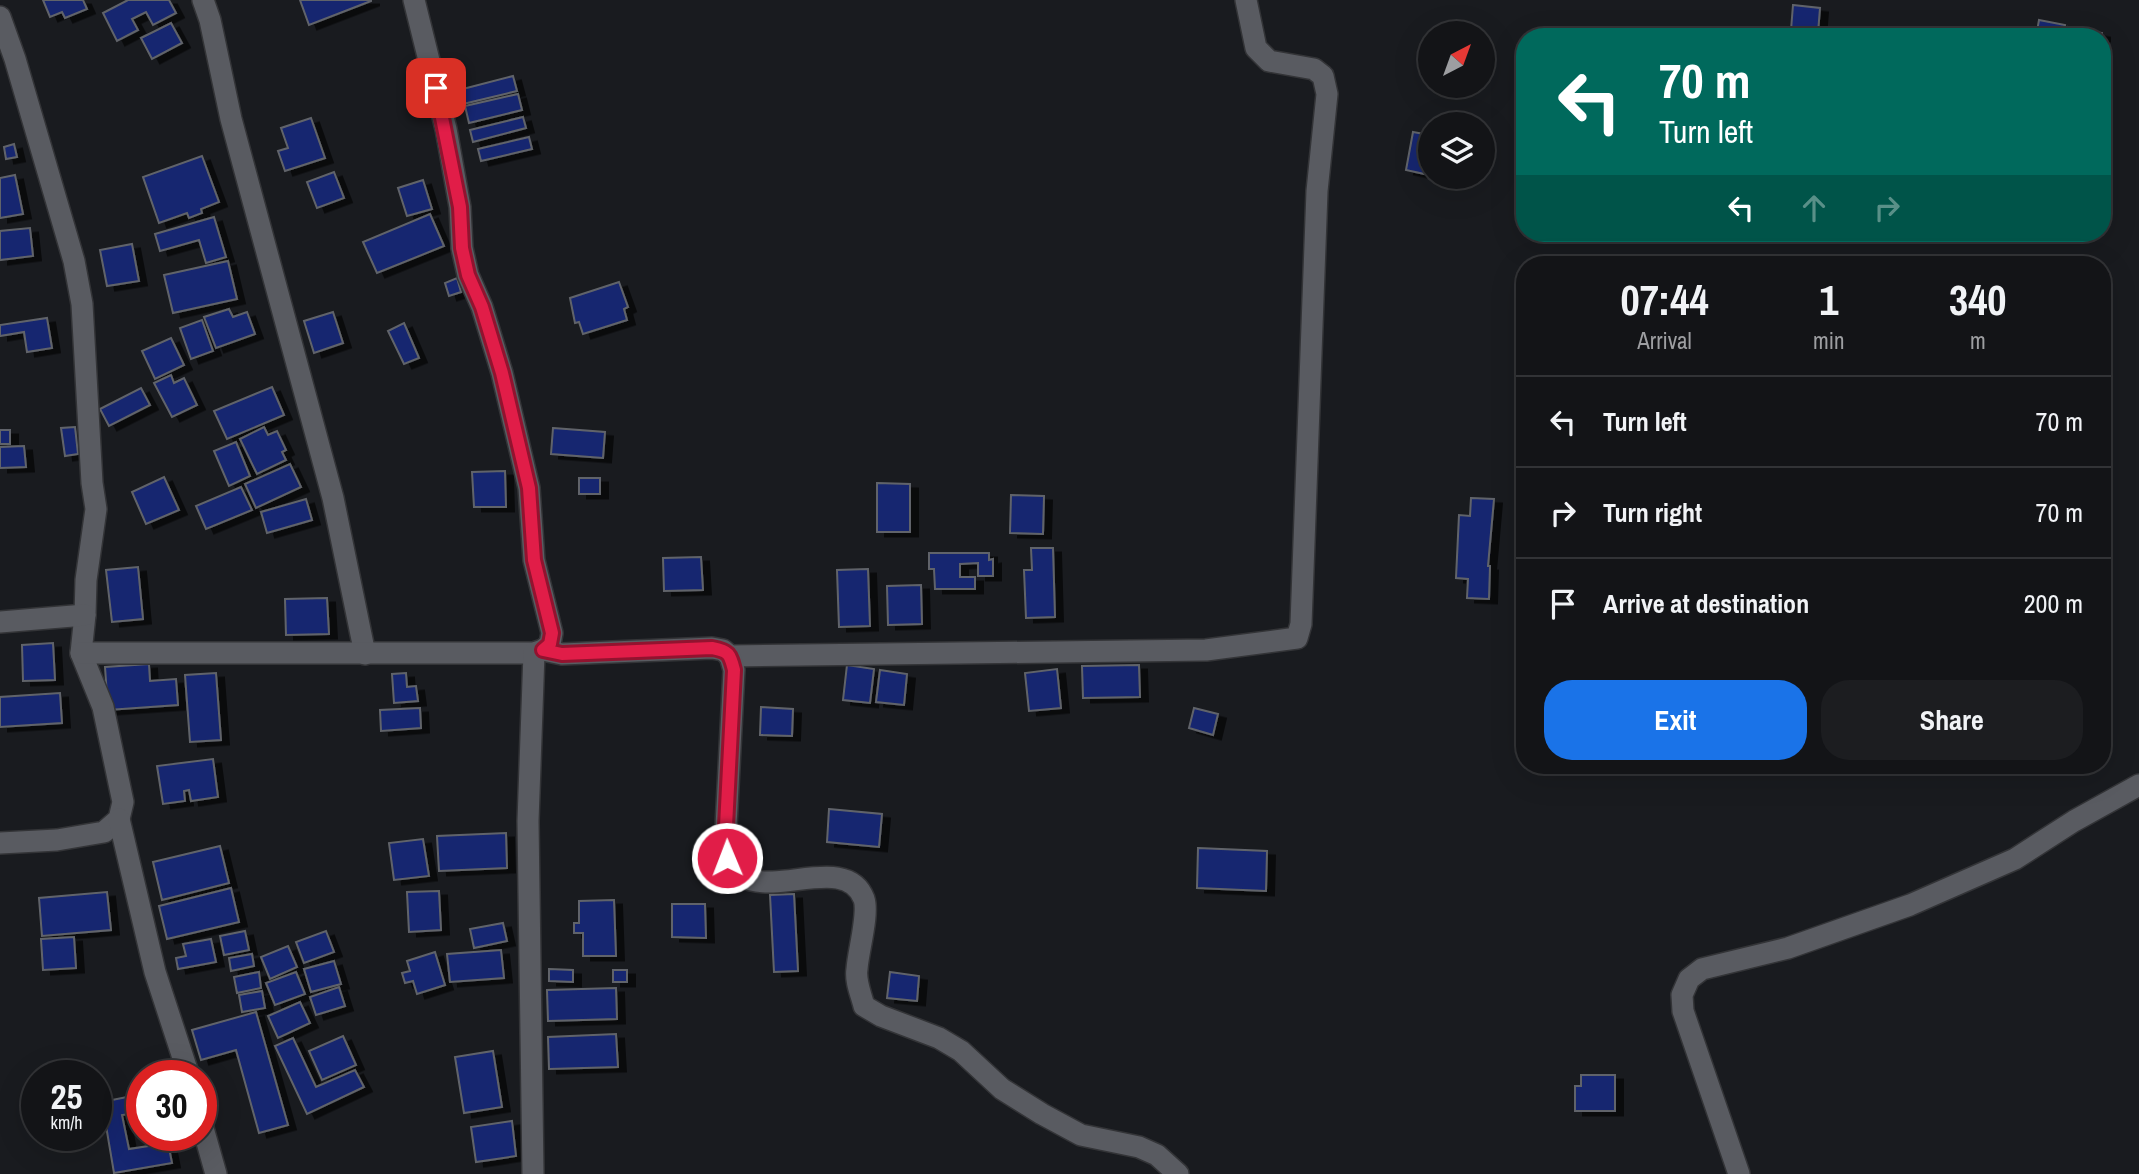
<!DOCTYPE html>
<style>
body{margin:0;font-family:"Archivo Narrow",sans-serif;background:#1c1d20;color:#f1f3f6;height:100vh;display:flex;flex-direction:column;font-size:26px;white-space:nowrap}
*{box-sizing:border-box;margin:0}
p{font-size:23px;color:#9d9ea1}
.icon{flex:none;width:38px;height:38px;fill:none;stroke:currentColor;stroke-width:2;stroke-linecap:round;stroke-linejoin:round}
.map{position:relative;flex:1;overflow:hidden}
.sheet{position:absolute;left:1516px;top:256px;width:595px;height:518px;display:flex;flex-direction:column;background:#131417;border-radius:28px;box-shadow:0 7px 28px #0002,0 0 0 2px #323336}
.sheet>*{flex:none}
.guide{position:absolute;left:1516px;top:28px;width:595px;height:214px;border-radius:28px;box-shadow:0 7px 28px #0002,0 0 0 2px #323336;background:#00695c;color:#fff;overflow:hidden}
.needle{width:46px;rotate:41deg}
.fabs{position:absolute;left:1418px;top:21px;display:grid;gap:14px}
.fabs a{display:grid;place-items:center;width:77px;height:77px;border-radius:50%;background:#131417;box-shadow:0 7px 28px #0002,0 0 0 2px #323336;font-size:35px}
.speed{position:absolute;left:21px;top:1060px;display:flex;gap:14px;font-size:35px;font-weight:700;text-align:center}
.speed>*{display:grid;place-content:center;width:91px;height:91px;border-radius:50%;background:#131417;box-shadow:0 7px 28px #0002,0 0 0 2px #323336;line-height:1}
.speed small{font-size:18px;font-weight:400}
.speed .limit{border:10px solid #d22;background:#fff;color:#111}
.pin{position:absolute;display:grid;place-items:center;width:60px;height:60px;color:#fff;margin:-30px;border-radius:14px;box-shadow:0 4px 10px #0006}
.me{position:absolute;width:77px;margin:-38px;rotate:359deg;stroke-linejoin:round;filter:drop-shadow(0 0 5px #0008)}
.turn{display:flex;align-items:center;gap:24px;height:147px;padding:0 28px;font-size:32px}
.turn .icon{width:91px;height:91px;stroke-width:2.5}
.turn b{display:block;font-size:49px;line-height:60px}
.lanes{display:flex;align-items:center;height:66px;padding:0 28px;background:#0003;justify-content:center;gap:35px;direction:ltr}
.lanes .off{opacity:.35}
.eta{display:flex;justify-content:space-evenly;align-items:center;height:119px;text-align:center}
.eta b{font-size:42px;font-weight:700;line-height:49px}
.cta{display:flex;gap:14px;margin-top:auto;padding:14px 28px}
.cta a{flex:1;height:80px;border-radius:28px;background:#1a73e8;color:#fff;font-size:28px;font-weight:700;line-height:80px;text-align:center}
.cta a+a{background:#1c1d20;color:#f1f3f6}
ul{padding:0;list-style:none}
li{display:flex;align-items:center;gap:21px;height:91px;padding:0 28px;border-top:2px solid #323336}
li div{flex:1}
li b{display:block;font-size:26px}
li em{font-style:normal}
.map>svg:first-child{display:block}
.building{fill:#16256f;stroke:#61646a;stroke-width:2;filter:url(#shadow)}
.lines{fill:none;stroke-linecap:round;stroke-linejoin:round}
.street-casing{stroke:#333437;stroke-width:24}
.street{stroke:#595b61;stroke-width:21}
.route-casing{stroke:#92132f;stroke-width:18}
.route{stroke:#e11d48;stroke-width:12}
</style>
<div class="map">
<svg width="2139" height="1174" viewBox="0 0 2139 1174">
<defs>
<filter id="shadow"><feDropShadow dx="8" dy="4.5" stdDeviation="0" flood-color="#0009"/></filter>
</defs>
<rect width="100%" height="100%" fill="#191b1f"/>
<g class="building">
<polygon points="43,0 83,0 87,9 65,18 62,12 50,17"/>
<polygon points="128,0 169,0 176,13 153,25 146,12 132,19 138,30 117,41 103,13"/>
<polygon points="300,0 371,0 371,1 309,25"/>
<polygon points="1793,5 1820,8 1818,33 1791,30"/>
<polygon points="2039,20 2065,25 2063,37 2036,37"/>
<polygon points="171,23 182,43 152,59 141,38"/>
<polygon points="2068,27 2102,33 2102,37 2067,37"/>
<polygon points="513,76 517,91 463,104 459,90"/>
<polygon points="518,94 522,110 469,123 465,106"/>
<polygon points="523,117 526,128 473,142 470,130"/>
<polygon points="311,118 325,158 285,171 278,151 288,148 281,128"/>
<polygon points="1413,132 1430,135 1429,175 1406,170"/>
<polygon points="529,137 532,149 481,161 478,149"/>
<polygon points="14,144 17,157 6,159 4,147"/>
<polygon points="202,156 219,202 201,209 202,213 189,218 187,213 159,223 143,177"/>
<polygon points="334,172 344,198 317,208 307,182"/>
<polygon points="15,175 23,214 0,218 0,178"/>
<polygon points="423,180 432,209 407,216 398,188"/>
<polygon points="430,214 444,246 377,273 363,242"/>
<polygon points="214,217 226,257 206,263 199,240 160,251 155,234"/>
<polygon points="30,228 33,256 0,260 0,231"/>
<polygon points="132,244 139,281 107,286 100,250"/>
<polygon points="228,261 237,299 173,313 164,275"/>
<polygon points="457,278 461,292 449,296 445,283"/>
<polygon points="619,282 628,307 624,309 627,320 583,334 579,322 575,323 570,298"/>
<polygon points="229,309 233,317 247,312 255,334 216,348 204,317"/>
<polygon points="333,312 343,343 314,353 304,321"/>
<polygon points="47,318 52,348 27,352 24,332 0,336 0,325"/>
<polygon points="202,320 213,351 191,359 180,328"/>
<polygon points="404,323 419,358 404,364 388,331"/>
<polygon points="171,338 184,365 155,379 142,351"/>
<polygon points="171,375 174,383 184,378 197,405 172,417 154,383"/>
<polygon points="272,387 284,415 227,439 214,411"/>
<polygon points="141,388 150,405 109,426 100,409"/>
<polygon points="75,427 78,454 65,456 61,428"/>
<polygon points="264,427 268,435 277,431 286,450 282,452 286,460 257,474 240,439"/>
<polygon points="553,428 605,432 603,458 551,454"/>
<rect x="0" y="430" width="10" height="14"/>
<polygon points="236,442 250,476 229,486 214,451"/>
<polygon points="24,446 26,467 0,468 0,447"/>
<polygon points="290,464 301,487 256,508 245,484"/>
<polygon points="505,471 506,507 474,507 472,472"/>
<polygon points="164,477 179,510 146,524 132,492"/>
<rect x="579" y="478" width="21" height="16"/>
<polygon points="877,483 910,484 910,532 877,532"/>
<polygon points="241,487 252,510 206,529 196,506"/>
<polygon points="1011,495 1044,496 1043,534 1010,533"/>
<polygon points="1471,498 1494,499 1488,566 1490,566 1489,599 1467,598 1468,579 1456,578 1459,515 1470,516"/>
<polygon points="306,499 312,520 267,533 261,512"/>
<polygon points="1031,548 1053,548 1055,617 1026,618 1024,570 1032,570"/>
<polygon points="929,553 989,553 989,560 993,559 993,576 978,576 978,563 960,564 960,577 975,577 975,589 935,589 934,569 929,569"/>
<polygon points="701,557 703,590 664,591 663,558"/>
<polygon points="138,567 143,619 112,622 106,570"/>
<polygon points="868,569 870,626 839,627 837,570"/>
<polygon points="921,585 922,624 888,625 887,586"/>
<polygon points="327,598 329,634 286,635 285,599"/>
<polygon points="53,643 55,680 23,681 22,645"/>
<polygon points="149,664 150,681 176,679 178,705 108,710 105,667"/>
<polygon points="847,665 874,669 870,703 843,700"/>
<polygon points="1139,665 1140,697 1083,698 1082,666"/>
<polygon points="1057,669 1061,708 1029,711 1025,673"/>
<polygon points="880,670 907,674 904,705 876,702"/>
<polygon points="216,673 221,740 190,742 185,675"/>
<polygon points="406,673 407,687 416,686 418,701 394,703 392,674"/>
<polygon points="60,693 62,723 0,727 0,697"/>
<polygon points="761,707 793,709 792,736 760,735"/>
<polygon points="420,708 421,728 381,731 380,710"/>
<polygon points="1194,708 1218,714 1213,735 1189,728"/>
<polygon points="213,759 218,797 191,801 189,790 184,791 185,801 163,804 157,766"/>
<polygon points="829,809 882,814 879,847 827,842"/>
<polygon points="506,833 507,868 439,871 437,836"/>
<polygon points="423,839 429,876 394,880 389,843"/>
<polygon points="220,846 229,883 162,900 153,862"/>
<polygon points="1198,848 1267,851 1266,891 1197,888"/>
<polygon points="231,888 239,922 167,939 159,906"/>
<polygon points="439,891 441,930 409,932 407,892"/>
<polygon points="107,892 111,930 42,936 39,898"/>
<polygon points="794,894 798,971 774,972 770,895"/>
<polygon points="614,900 616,956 583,956 583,933 574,933 574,923 579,923 579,901"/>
<polygon points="672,904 705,904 706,938 672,937"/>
<polygon points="503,923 507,941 474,948 470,929"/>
<polygon points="245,931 249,950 224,955 220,936"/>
<polygon points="326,931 334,952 304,963 296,942"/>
<polygon points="74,937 76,968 43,970 41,939"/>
<polygon points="211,939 216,962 178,969 176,958 186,956 183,944"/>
<polygon points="288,946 297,967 270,979 261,957"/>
<polygon points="501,950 504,978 450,982 447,954"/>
<polygon points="435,952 445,985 417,994 413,981 405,983 402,973 410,971 407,961"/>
<polygon points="252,954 254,966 231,971 229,958"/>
<polygon points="334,961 341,984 311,992 304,969"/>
<polygon points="549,969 573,970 573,982 549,981"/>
<rect x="613" y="970" width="14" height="12"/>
<polygon points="259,972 261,988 237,993 234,977"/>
<polygon points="296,972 305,994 275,1005 266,983"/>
<polygon points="890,972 919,976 917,1001 887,998"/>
<polygon points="339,987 345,1006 316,1015 310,997"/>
<polygon points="616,988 617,1019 548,1021 547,990"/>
<polygon points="262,991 265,1008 242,1012 239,995"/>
<polygon points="300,1002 310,1023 278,1038 268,1016"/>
<polygon points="256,1012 288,1125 259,1133 236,1050 201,1060 192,1030"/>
<polygon points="616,1034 618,1067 549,1069 548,1037"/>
<polygon points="343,1036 356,1065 322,1080 309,1051"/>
<polygon points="293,1038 316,1087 355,1070 364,1087 307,1114 275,1046"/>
<polygon points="493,1051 502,1107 464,1113 455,1057"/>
<polygon points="1581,1075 1615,1075 1615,1111 1575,1111 1575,1086 1581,1086"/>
<polygon points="142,1094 142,1112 122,1115 129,1149 168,1143 172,1163 114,1173 102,1102"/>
<polygon points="512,1121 516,1156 476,1162 471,1127"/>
</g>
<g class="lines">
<defs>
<g id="street">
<polyline points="203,0 210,20 231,119 333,498 365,654"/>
<polyline points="414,0 446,129 460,207 462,248 468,275 482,307 502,373 529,488 534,560 552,633 550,644 543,650"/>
<polyline points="0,17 15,59 74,261 82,304 92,483 96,509 86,580 85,615 81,653 103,707 123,802 119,819 104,832 57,840 0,843"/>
<polyline points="0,622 85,615"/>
<polyline points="81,653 534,653 543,650 562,654 712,648 723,650 730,656 1206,650 1297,638 1301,624 1317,191 1327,94 1323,76 1314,69 1269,61 1256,48 1246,0"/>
<path d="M730,656L734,670L725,846C735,924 843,842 864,899C869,914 858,952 857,969C855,981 861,994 864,1006L881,1016L939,1038L961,1051L1002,1089L1042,1114L1081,1135L1139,1147L1157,1155L1178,1174"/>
<polyline points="119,819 155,972 189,1076"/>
<polyline points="201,1121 216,1174"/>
<polyline points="533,1174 528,821 534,653"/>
<polyline points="1739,1174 1683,1011 1682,995 1689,979 1702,969 1788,948 1910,905 2015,859 2074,821 2139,785"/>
</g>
</defs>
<use href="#street" class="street-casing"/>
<use href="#street" class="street"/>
</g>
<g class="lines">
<defs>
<path id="route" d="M436,88L460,207L462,248L468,275L482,307L502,373L529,488L534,560L552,633L550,644L543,650L562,654L712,648C729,651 730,654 734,670L725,846L727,858"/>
</defs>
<use href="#route" class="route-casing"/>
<use href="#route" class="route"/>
</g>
</svg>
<div class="fabs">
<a><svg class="needle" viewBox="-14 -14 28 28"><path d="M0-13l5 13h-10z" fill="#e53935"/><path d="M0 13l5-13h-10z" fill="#9d9ea1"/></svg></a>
<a><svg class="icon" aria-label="layers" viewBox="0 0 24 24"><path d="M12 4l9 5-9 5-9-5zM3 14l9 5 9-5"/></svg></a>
</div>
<div class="speed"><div>25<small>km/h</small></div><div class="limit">30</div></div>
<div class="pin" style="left:436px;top:88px;background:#d93025"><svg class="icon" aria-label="arrive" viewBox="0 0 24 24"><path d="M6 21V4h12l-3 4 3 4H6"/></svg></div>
<svg class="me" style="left:727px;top:858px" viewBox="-20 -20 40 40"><circle r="17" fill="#e11d48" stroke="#fff" stroke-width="3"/><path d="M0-11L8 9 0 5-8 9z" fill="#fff"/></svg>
<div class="guide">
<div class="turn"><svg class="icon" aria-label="left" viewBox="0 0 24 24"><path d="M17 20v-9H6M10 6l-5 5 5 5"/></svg><div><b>70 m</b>Turn left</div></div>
<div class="lanes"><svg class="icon" aria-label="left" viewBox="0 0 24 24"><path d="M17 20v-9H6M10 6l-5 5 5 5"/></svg><svg class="icon off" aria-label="ahead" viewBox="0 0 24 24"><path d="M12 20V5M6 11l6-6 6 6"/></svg><svg class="icon off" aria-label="right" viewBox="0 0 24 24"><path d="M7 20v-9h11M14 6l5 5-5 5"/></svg></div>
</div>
<section class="sheet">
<div class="eta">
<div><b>07:44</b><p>Arrival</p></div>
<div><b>1</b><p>min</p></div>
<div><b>340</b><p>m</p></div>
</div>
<ul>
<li><svg class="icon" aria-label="left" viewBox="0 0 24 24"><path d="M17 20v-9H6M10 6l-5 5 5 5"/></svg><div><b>Turn left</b></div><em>70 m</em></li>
<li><svg class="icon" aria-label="right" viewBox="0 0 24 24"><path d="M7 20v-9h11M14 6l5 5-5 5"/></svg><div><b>Turn right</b></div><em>70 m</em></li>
<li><svg class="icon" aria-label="arrive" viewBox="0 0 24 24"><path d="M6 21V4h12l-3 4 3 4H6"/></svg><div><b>Arrive at destination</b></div><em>200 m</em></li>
</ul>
<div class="cta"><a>Exit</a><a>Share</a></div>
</section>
</div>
